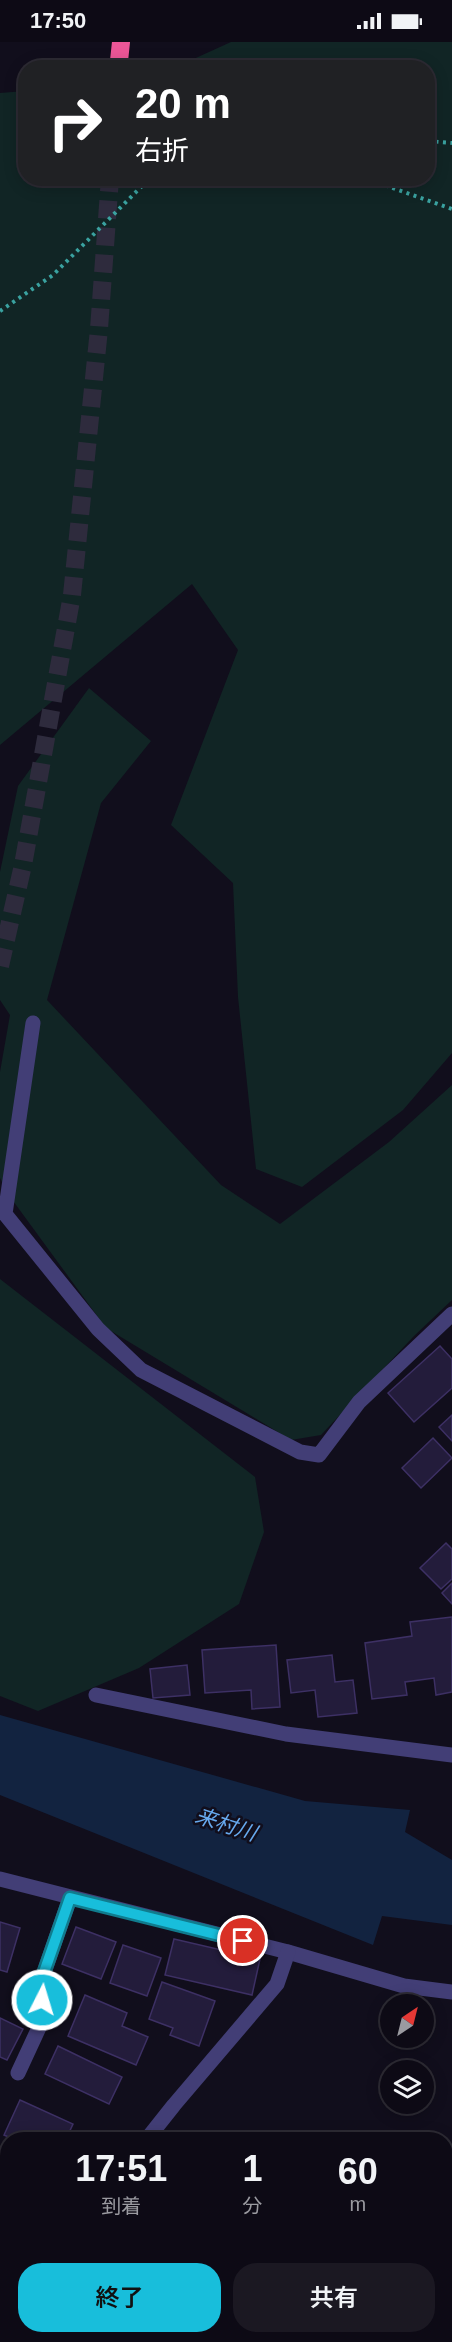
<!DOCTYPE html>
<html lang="ja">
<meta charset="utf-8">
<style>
body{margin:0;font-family:Arial,"Noto Sans JP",sans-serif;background:#1b1822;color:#f1f3f6;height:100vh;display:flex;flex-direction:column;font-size:22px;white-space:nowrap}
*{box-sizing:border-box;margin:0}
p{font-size:20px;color:#9a9aa0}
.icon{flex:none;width:33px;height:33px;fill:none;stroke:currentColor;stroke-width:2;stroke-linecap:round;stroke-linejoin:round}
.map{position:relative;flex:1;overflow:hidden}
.sheet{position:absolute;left:0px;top:2090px;width:453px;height:212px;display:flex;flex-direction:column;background:#0d0a15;border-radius:24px 24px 0 0;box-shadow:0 3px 15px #0003,0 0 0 2px #2d2b34}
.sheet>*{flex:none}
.guide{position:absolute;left:18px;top:18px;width:417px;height:126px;border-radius:24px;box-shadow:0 3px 15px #0003,0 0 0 2px #2d2b34;background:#202124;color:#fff;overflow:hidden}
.needle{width:39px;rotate:35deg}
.controls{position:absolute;left:380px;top:1952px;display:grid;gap:12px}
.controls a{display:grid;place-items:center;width:54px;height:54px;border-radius:50%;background:#0d0a15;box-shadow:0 3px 15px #0003,0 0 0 2px #2d2b34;font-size:30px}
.pin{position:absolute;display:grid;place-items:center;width:51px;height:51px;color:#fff;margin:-26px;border:3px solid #fff;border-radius:50%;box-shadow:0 2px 6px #0007}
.me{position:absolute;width:66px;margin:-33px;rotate:5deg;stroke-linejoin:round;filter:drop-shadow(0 0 4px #0008)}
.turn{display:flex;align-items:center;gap:21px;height:126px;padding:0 18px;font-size:27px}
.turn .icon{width:78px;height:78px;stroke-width:2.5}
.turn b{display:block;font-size:42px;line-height:51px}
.eta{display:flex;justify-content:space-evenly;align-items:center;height:102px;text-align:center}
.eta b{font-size:36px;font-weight:600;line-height:42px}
.primary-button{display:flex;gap:12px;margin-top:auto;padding:12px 18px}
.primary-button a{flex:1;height:69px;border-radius:24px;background:#18bedb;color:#111;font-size:24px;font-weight:600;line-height:69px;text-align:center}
.primary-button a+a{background:#1b1822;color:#f1f3f6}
.status{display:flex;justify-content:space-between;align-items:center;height:42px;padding:0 30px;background:#0d0a15;direction:ltr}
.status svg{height:16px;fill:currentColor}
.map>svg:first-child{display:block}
.green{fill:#112525}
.water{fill:#122340}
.building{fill:#231c3b;stroke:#3d3064;stroke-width:1.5}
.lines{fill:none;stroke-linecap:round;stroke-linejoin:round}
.motorway-tunnel{stroke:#2e2b3d;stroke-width:18;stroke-dasharray:18 9;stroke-linecap:butt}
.path{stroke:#3aa2a0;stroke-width:4;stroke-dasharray:3 4.5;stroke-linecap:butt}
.service{stroke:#423e76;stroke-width:15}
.minor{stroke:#423e76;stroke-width:15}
.motorway{stroke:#ec5697;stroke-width:18}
.route-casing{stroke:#107c8e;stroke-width:15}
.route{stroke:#18bedb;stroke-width:10}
.labels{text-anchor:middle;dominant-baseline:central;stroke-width:5;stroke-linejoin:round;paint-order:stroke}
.water-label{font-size:21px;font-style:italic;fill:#67a9ee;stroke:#110e1c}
</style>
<div class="status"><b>17:50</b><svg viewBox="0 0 49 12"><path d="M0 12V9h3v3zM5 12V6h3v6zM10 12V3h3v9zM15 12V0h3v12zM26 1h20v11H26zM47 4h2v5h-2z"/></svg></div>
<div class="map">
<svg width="452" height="2300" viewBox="0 0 452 2300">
<rect width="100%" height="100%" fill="#110e1c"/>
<g class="green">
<polygon points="231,0 452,0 452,1011 403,1068 302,1145 256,1127 238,955 233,841 171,783 238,608 192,542 0,703 0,51 25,49 26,136 428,136 428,26 176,25"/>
<polygon points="89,646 151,699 101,761 47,958 221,1143 280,1182 389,1100 452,1043 452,1258 414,1294 321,1393 291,1398 106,1286 8,1152 0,1136 0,1030 10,973 0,958 0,830 18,744"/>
<polygon points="0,1237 255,1435 264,1490 239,1562 139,1626 38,1669 0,1654"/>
</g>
<polygon class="water" points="0,1673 305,1759 410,1768 405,1790 452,1818 452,1883 382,1874 373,1903 0,1753"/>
<g class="building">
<polygon points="440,1304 452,1317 452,1346 414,1380 388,1351"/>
<polygon points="452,1373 452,1399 439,1385"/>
<polygon points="433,1396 452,1416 421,1446 402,1426"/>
<polygon points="446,1501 452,1507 452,1537 441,1547 420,1526"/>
<polygon points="452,1541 452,1562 442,1551"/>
<polygon points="452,1575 452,1650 436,1653 434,1636 405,1640 407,1653 372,1657 365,1601 412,1594 410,1580"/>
<polygon points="276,1603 280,1665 252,1667 251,1648 205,1651 202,1608"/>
<polygon points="332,1613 335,1640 353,1638 357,1671 318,1675 315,1648 291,1651 287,1618"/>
<polygon points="187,1623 190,1653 153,1656 150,1627"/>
<polygon points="0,1880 20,1886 7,1930 0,1928"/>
<polygon points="76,1885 116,1900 101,1937 62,1922"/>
<polygon points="174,1897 260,1917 252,1953 165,1933"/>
<polygon points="123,1903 161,1916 147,1954 110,1941"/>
<polygon points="162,1940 215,1959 199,2004 170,1993 173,1986 149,1977"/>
<polygon points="85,1953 127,1971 122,1984 148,1995 136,2023 68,1994"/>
<polygon points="0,1976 23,1987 7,2018 0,2015"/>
<polygon points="58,2004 122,2035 109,2062 45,2032"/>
<polygon points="20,2058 73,2082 66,2097 13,2097 4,2093"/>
<polygon points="8,2228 8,2294 32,2294 34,2298 29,2300 0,2300 0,2232"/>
</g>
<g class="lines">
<polyline class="motorway-tunnel" points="0,924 23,823 72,553 99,287 110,136"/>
<g class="path">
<polyline points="428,99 452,101"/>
<polyline points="364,136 452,167"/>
<polyline points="0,269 53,233 150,136"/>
</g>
<g class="service">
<polyline points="33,981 5,1172 98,1287 141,1328 300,1410 319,1413 359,1360 452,1272"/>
<polyline points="96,1653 286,1692 452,1713"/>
<polyline points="18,2031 43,1977 41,1939 70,1856"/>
</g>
<g class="minor">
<polyline points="0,1837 288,1910 404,1944 452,1950"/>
<polyline points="147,2097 174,2063 277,1942 288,1910"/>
<polyline points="54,2300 57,2294"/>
</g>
<polyline class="motorway" points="119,19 121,0"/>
</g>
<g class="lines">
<defs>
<polyline id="route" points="42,1958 41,1939 70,1856 243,1899"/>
</defs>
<use href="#route" class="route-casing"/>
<use href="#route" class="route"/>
</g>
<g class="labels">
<g class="water-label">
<text transform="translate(226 1782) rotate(18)">来村川</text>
</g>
</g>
</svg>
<div class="controls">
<a><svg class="needle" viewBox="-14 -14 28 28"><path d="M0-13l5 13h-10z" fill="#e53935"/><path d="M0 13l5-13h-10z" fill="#9a9aa0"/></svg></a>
<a><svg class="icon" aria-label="layers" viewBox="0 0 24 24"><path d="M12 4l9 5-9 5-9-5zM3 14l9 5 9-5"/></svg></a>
</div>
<div class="pin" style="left:243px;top:1899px;background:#d93025"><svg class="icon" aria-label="arrive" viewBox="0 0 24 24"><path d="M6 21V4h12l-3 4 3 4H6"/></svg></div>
<svg class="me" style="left:42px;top:1958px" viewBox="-20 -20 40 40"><circle r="17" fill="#18bedb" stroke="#fff" stroke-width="3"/><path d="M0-11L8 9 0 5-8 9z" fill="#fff"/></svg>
<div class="guide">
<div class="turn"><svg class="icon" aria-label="right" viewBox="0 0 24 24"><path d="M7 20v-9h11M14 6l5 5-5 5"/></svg><div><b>20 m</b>右折</div></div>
</div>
<section class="sheet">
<div class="eta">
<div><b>17:51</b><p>到着</p></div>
<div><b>1</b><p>分</p></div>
<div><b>60</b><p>m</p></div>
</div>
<div class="primary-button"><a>終了</a><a>共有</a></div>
</section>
</div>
